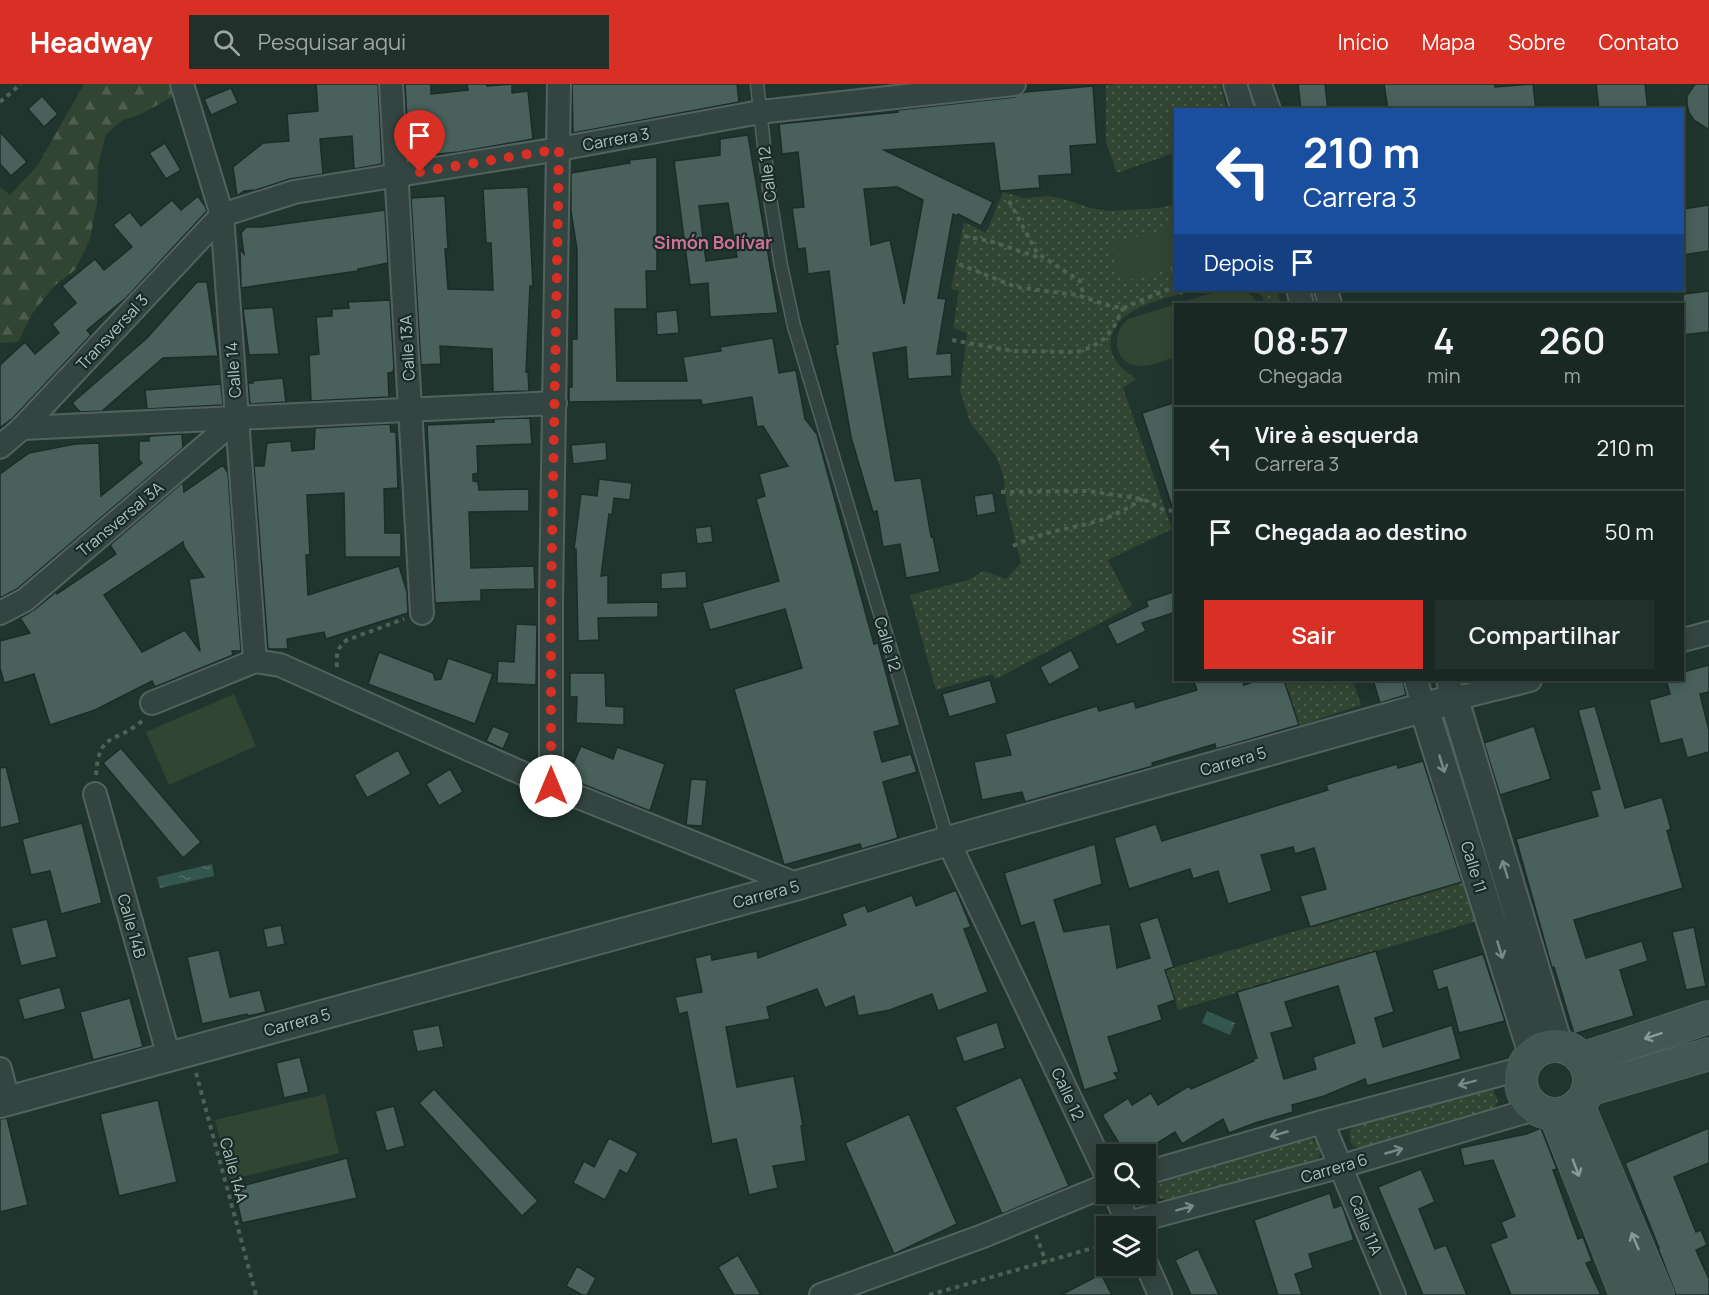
<!DOCTYPE html>
<html lang="pt">
<meta charset="utf-8">
<style>
body{margin:0;font-family:Manrope,sans-serif;background:#22302b;color:#f1f3f6;height:100vh;display:flex;flex-direction:column;font-size:22px;white-space:nowrap}
*{box-sizing:border-box;margin:0}
p{font-size:20px;color:#9fa6a6}
.icon{flex:none;width:33px;height:33px;fill:none;stroke:currentColor;stroke-width:2;stroke-linecap:round;stroke-linejoin:round}
.map{position:relative;flex:1;overflow:hidden}
.drawer{position:absolute;left:1174px;top:219px;width:510px;height:378px;display:flex;flex-direction:column;background:#192823;border-radius:0px;box-shadow:0 3px 15px #0003,0 0 0 2px #374441}
.drawer>*{flex:none}
.banner{position:absolute;left:1174px;top:24px;width:510px;height:183px;border-radius:0px;box-shadow:0 3px 15px #0003,0 0 0 2px #374441;background:#1a4fa0;color:#fff;overflow:hidden}
.fabs{position:absolute;left:1096px;top:1060px;display:grid;gap:12px}
.fabs a{display:grid;place-items:center;width:60px;height:60px;border-radius:0px;background:#192823;box-shadow:0 3px 15px #0003,0 0 0 2px #374441;font-size:30px}
.pin{position:absolute;display:grid;place-items:center;width:51px;height:51px;color:#fff;margin:-62px -26px;border-radius:50% 50% 50% 0;rotate:-45deg;box-shadow:0 0 6px #0007}
.pin .icon{rotate:45deg}
.me{position:absolute;width:66px;margin:-33px;rotate:0deg;stroke-linejoin:round;filter:drop-shadow(0 0 4px #0008)}
.turn{display:flex;align-items:center;gap:21px;height:126px;padding:0 30px;font-size:27px}
.turn .icon{width:78px;height:78px;stroke-width:2.5}
.turn b{display:block;font-size:42px;line-height:51px}
.then{display:flex;align-items:center;height:57px;padding:0 30px;background:#0003;gap:12px;font-size:22px}
.eta{display:flex;justify-content:space-evenly;align-items:center;height:102px;text-align:center}
.eta b{font-size:36px;font-weight:600;line-height:42px}
.cta{display:flex;gap:12px;margin-top:auto;padding:12px 30px}
.cta a{flex:1;height:69px;border-radius:0px;background:#d93025;color:#fff;font-size:24px;font-weight:600;line-height:69px;text-align:center}
.cta a+a{background:#22302b;color:#f1f3f6}
ul{padding:0;list-style:none}
li{display:flex;align-items:center;gap:18px;height:84px;padding:0 30px;border-top:2px solid #374441}
li div{flex:1}
li b{display:block;font-size:22px}
li em{font-style:normal}
header{display:flex;align-items:center;gap:36px;box-sizing:border-box;height:84px;padding:0 30px;background:#d93025;color:#fff}
header strong{font-size:28px}
nav{display:flex;gap:33px;margin-inline-start:auto;font-size:21px}
.search{width:420px;height:54px;background:#22302b;display:flex;align-items:center;gap:15px;box-sizing:border-box;padding:0 21px;border-radius:0px;color:#9fa6a6;font-size:22px}
.map>svg:first-child{display:block}
.green{fill:url(#green-dots)}
.forest{fill:url(#forest-firs)}
.pitch{fill:#324532}
.water{fill:url(#water-ripples)}
.building{fill:#49605b;stroke:#1c2c28;stroke-width:1.5;fill-rule:evenodd}
.lines{fill:none;stroke-linecap:round;stroke-linejoin:round}
.service-casing{stroke:#52635f;stroke-width:15}
.minor-casing{stroke:#52635f;stroke-width:26}
.tertiary-casing{stroke:#52635f;stroke-width:32}
.secondary-casing{stroke:#52635f;stroke-width:34}
.path{stroke:#4d6154;stroke-width:4;stroke-dasharray:4.5 4.5;stroke-linecap:butt}
.service{stroke:#344541;stroke-width:12}
.minor{stroke:#344541;stroke-width:22}
.tertiary{stroke:#344541;stroke-width:28}
.secondary{stroke:#425853;stroke-width:32}
.oneway{stroke:#778a86}
.oneway2{stroke:#889d99}
.route{stroke:#d93025;stroke-width:10;stroke-dasharray:0 18}
.labels{text-anchor:middle;dominant-baseline:central;stroke-width:4.5;stroke-linejoin:round;paint-order:stroke}
.street-label{font-size:16px;fill:#aec2be;stroke:#1a2a26}
.neighbourhood-label{font-size:18px;font-weight:bold;fill:#cf7198;stroke:#1a2a26}
</style>
<header>
<strong>Headway</strong>
<div class="search"><svg class="icon" aria-label="search" viewBox="0 0 24 24"><circle cx="10" cy="10" r="6"/><path d="M15 15l6 6"/></svg>Pesquisar aqui</div>
<nav><a>Início</a><a>Mapa</a><a>Sobre</a><a>Contato</a></nav>
</header>
<div class="map">
<svg width="1709" height="1211" viewBox="0 0 1709 1211">
<defs>
<pattern id="green-dots" width="8" height="8" patternUnits="userSpaceOnUse" patternTransform="scale(1.5)"><rect width="8" height="8" fill="#324532"/><path d="M2 2h.1M6 6h.1" fill="none" stroke="#4d5e4e" stroke-width="1.8" stroke-linecap="round"/></pattern>
<pattern id="forest-firs" width="22" height="20" patternUnits="userSpaceOnUse" patternTransform="scale(1.5)"><rect width="22" height="20" fill="#324532"/><path d="M5 1l3.5 6h-7zM16 11l3.5 6h-7z" fill="#4d5e4e"/></pattern>
<pattern id="water-ripples" width="26" height="14" patternUnits="userSpaceOnUse" patternTransform="scale(1.5)"><rect width="26" height="14" fill="#33574e"/><path d="M2 4q2-2 4 0t4 0M15 11q2-2 4 0t4 0" fill="none" stroke="#4e6e66"/></pattern>
</defs>
<rect width="100%" height="100%" fill="#21352f"/>
<g class="green">
<polygon points="1117,0 1220,0 1227,25 1176,26 1176,68 1117,89 1106,58 1106,1"/>
<path d="M1003,108L1024,114L1048,112L1060,114L1091,124L1109,127L1160,124L1176,120V206H1196C1168,214 1118,221 1111,254C1107,273 1122,285 1136,295L1123,304L1172,445L1108,476L1132,522L996,595L992,590L936,606L910,511L968,496L984,487L1006,495L1021,479L1007,422L1003,390L996,372L970,338L960,306L967,249L953,244L959,207L951,205L964,138L986,149Z"/>
<polygon points="1255,206 1277,206 1281,220 1265,220 1262,212"/>
<polygon points="1284,596 1353,596 1361,621 1299,642"/>
<polygon points="1465,797 1477,837 1178,926 1165,886"/>
<polygon points="1488,1003 1493,1006 1498,1017 1492,1027 1364,1065 1353,1062 1350,1057 1350,1046 1359,1039"/>
<path d="M1306,1054C1319,1055 1325,1067 1316,1077L1170,1117L1159,1114C1154,1107 1154,1101 1160,1094Z"/>
</g>
<polygon class="forest" points="84,0 172,0 176,11 139,31 123,36 106,50 98,81 97,119 90,155 75,186 54,202 32,230 18,258 0,259 0,103 10,111 38,81"/>
<g class="pitch">
<polygon points="1176,142 1176,182 1122,198 1111,160"/>
<path d="M1222,206C1239,206 1249,204 1258,220H1176V273C1165,276 1151,283 1139,282C1113,280 1111,249 1128,235Z"/>
<polygon points="234,610 256,662 169,701 146,648"/>
<polygon points="325,1010 339,1069 230,1096 215,1036"/>
</g>
<g class="water">
<polygon points="212,780 214,792 160,804 157,793"/>
<polygon points="1207,927 1235,939 1230,951 1202,939"/>
</g>
<g class="building">
<polygon points="316,0 378,0 382,80 354,85 352,52 320,55 323,90 290,95 256,106 244,107 237,112 233,83 263,59 289,57 287,30 318,27"/>
<polygon points="405,0 431,0 431,10 468,6 467,0 486,0 487,2 512,0 512,9 528,7 533,55 459,68 409,73"/>
<polygon points="572,0 737,0 739,18 573,49"/>
<polygon points="1298,0 1325,0 1328,26 1301,26"/>
<polygon points="1384,0 1495,0 1495,3 1533,0 1536,26 1388,26"/>
<polygon points="1596,0 1645,0 1648,26 1599,26"/>
<polygon points="1695,0 1709,0 1709,46 1694,36 1689,29 1687,21 1687,12"/>
<path d="M1093,2L1097,60L1070,62L1072,90L1039,92L1040,104L1000,107L994,59L884,66L993,118L981,142L958,130L957,132L953,130L938,214L946,215L937,270L951,269L952,292L908,295L906,263L873,269L895,397L921,394L931,453L933,452L940,488L906,494L900,460L883,463L877,427L873,428L851,353L835,261L838,260L829,187L808,190L805,164L798,165L792,124L804,123L798,68L782,70L779,40L898,28V26L1015,13L1025,8ZM897,103L923,116L904,220L890,156L871,161L864,105Z"/>
<polygon points="231,4 238,19 211,31 204,15"/>
<polygon points="42,12 58,30 44,43 28,25"/>
<polygon points="0,48 27,78 11,92 0,80"/>
<path d="M748,51L778,229L710,233L708,199L690,201L674,77L720,71V55ZM728,119L737,173L706,177L699,122Z"/>
<polygon points="165,59 181,86 166,95 149,69"/>
<polygon points="657,73 657,187 646,187 647,225 615,225 617,297 687,297 683,273 721,267 720,263 773,254 779,289 796,286 805,335 817,350 874,560 878,559 900,641 874,648 882,678 911,670 917,688 883,698 898,754 862,765 860,760 784,781 734,605 802,584 785,525 710,546 702,519 779,497 756,415 765,412 759,390 788,382 763,342 757,343 752,313 702,321 701,316 569,318 569,303 572,303 572,255 577,255 577,165 571,127 571,89 630,79 629,76"/>
<polygon points="528,103 533,202 530,202 526,288 528,288 529,307 493,308 492,265 440,262 441,280 421,281 411,114 445,112 448,165 445,165 448,205 493,206 491,159 486,159 483,105"/>
<polygon points="198,112 205,122 207,127 126,214 87,246 91,251 13,334 0,344 0,281 25,258 35,270 59,249 52,240 76,219 62,202 95,175 104,186 132,163 113,141 130,128 141,142 172,116 181,126"/>
<polygon points="1709,121 1709,167 1683,171 1683,125"/>
<polygon points="385,126 388,179 358,185 358,187 241,204 240,165 244,170 241,149 246,143 262,143"/>
<polygon points="197,198 207,198 218,272 163,274 102,327 80,328 72,319 147,254"/>
<polygon points="1709,207 1709,248 1683,251 1683,210"/>
<polygon points="390,216 394,283 393,288 388,289 389,313 311,317 309,271 319,270 316,233 332,232 332,225 349,224 348,218"/>
<polygon points="273,223 279,270 249,271 243,225"/>
<polygon points="677,226 679,249 657,251 656,228"/>
<polygon points="283,294 286,318 250,320 248,299 253,299 252,297"/>
<polygon points="221,300 223,321 147,325 145,306"/>
<polygon points="1176,318 1176,426 1173,426 1142,329"/>
<polygon points="530,334 532,360 477,362 478,389 473,390 473,397 478,398 479,406 529,405 529,427 469,428 471,484 534,482 535,505 481,506 481,517 435,519 427,341 494,338 494,335"/>
<polygon points="390,340 391,348 396,348 398,404 384,405 385,449 401,449 401,473 345,473 344,409 307,411 310,471 306,471 308,511 399,482 407,508 408,529 326,555 324,548 287,555 288,565 268,565 254,382 264,382 267,359 291,357 292,367 314,365 315,344"/>
<polygon points="182,350 183,364 17,505 0,514 0,390 29,369 75,360 99,359 101,412 142,379 139,376 139,357 149,357 149,352"/>
<polygon points="606,358 607,376 573,380 571,361"/>
<path d="M223,381L228,389L241,567H232L233,571L155,603L152,597L95,626L50,641L34,590L4,599L0,584V557L30,549L20,534L34,526L56,508L57,510L116,470L110,461L183,398L184,408ZM183,458L184,463L204,493L189,495L200,567L185,546L142,568L104,511Z"/>
<polygon points="599,395 632,399 630,416 614,414 612,431 609,430 601,492 608,491 608,519 658,518 658,533 598,534 599,556 578,557 576,465 574,465 581,410 597,412"/>
<polygon points="993,409 996,428 977,432 974,412"/>
<polygon points="711,442 713,458 697,460 695,444"/>
<polygon points="686,487 687,504 661,505 661,489"/>
<polygon points="1176,507 1176,528 1142,539 1146,547 1117,561 1107,541 1148,522 1146,517"/>
<polygon points="516,540 537,541 536,601 497,599 498,577 514,578"/>
<polygon points="1071,566 1080,584 1049,601 1040,583"/>
<polygon points="379,568 433,589 435,596 441,595 448,574 493,590 475,640 368,600"/>
<polygon points="1709,581 1709,608 1700,610 1709,646 1709,668 1687,674 1682,655 1660,660 1649,616 1670,610 1666,596 1683,596 1683,588"/>
<polygon points="570,589 605,589 606,622 624,623 624,641 576,639 577,613 570,613"/>
<polygon points="990,596 997,619 949,633 942,610"/>
<polygon points="1193,596 1242,596 1244,601 1259,596 1284,596 1299,641 1216,665 1215,660 1152,679 1153,682 1025,718 1022,708 982,716 974,678 1011,671 1005,650 1097,622 1099,627 1134,617 1136,624 1197,606"/>
<polygon points="1373,596 1403,596 1406,611 1380,619"/>
<polygon points="1595,622 1625,724 1662,713 1671,745 1667,747 1683,804 1574,836 1586,874 1642,857 1648,877 1620,886 1634,932 1574,950 1554,883 1552,884 1516,755 1598,732 1591,707 1600,705 1578,626"/>
<polygon points="493,642 510,649 503,665 486,657"/>
<polygon points="1534,642 1551,695 1500,711 1484,659"/>
<polygon points="581,662 613,675 617,663 665,680 650,727 567,694"/>
<polygon points="121,664 201,758 183,774 103,679"/>
<polygon points="398,666 411,690 367,714 354,691"/>
<polygon points="1423,677 1462,798 1310,843 1300,812 1326,805 1314,764 1295,770 1293,763 1261,771 1272,807 1228,820 1218,787 1193,795 1190,785 1129,805 1114,754 1156,740 1162,757 1328,706 1326,701 1342,696 1397,680 1398,684"/>
<polygon points="6,683 20,739 0,744 0,684"/>
<polygon points="450,685 463,708 439,722 426,700"/>
<polygon points="691,695 707,696 702,742 686,741"/>
<polygon points="82,739 102,819 61,830 50,787 31,791 22,755"/>
<polygon points="1095,760 1102,800 1054,816 1064,848 1110,840 1117,884 1150,874 1139,839 1158,833 1174,883 1165,886 1175,916 1158,922 1162,936 1108,953 1119,988 1114,989 1118,995 1084,1006 1034,838 1021,842 1004,789"/>
<polygon points="956,806 971,843 964,845 988,908 938,927 932,910 890,926 858,932 854,912 825,924 817,905 767,923 770,935 726,943 737,1003 794,992 803,1042 801,1042 806,1077 773,1082 778,1104 749,1111 736,1055 712,1060 687,928 679,930 675,913 702,908 695,874 711,870 712,876 757,867 758,874 846,841 842,830 865,821 868,828 912,811 916,822"/>
<polygon points="47,835 57,873 21,882 11,844"/>
<polygon points="281,841 285,860 267,864 263,845"/>
<polygon points="1694,843 1706,902 1686,906 1672,848"/>
<polygon points="219,866 230,913 260,906 266,928 248,932 247,930 202,940 187,873"/>
<path d="M1376,867L1394,928L1375,934L1383,963L1452,941L1461,975L1367,1002L1365,995L1324,1012L1292,1021L1293,1028L1255,1039L1229,1049L1223,1035L1182,1060L1175,1048L1138,1071H1126L1102,1031L1128,1014L1132,1021L1151,1009L1158,1021L1189,1002L1191,1005L1254,977L1253,975L1257,974L1237,908ZM1338,902L1355,959L1313,973L1316,985L1284,995L1271,949L1293,943L1285,918Z"/>
<polygon points="1483,870 1505,937 1459,949 1447,903 1438,906 1432,886"/>
<polygon points="60,903 66,925 24,936 18,915"/>
<polygon points="130,914 143,963 93,976 80,928"/>
<polygon points="997,938 1005,964 964,978 955,953"/>
<polygon points="439,941 444,963 417,968 412,946"/>
<polygon points="300,973 309,1008 284,1014 276,979"/>
<polygon points="1021,993 1069,1102 1002,1130 955,1023"/>
<polygon points="434,1005 538,1117 522,1132 419,1019"/>
<polygon points="158,1016 177,1098 119,1112 100,1030"/>
<polygon points="394,1022 405,1062 386,1067 375,1027"/>
<polygon points="909,1030 957,1140 894,1170 845,1059"/>
<polygon points="7,1034 28,1121 0,1128 0,1035"/>
<polygon points="1541,1044 1557,1085 1553,1086 1578,1155 1583,1153 1592,1177 1586,1179 1601,1211 1511,1211 1490,1160 1507,1153 1501,1138 1515,1132 1493,1076 1464,1082 1460,1064 1526,1050"/>
<polygon points="1709,1044 1709,1079 1674,1093 1696,1148 1701,1146 1707,1161 1696,1166 1709,1195 1709,1211 1676,1211 1658,1164 1659,1164 1625,1079"/>
<polygon points="609,1054 638,1069 627,1090 620,1086 605,1116 573,1099 584,1077 594,1083"/>
<polygon points="347,1074 357,1114 242,1139 234,1104"/>
<polygon points="1421,1085 1435,1118 1419,1125 1435,1165 1446,1161 1467,1211 1423,1211 1378,1103"/>
<polygon points="1330,1109 1334,1124 1342,1121 1354,1156 1309,1170 1313,1184 1295,1190 1302,1211 1278,1211 1254,1136"/>
<polygon points="1198,1165 1219,1211 1191,1211 1175,1176"/>
<polygon points="738,1171 761,1211 734,1211 718,1183"/>
<polygon points="577,1182 596,1194 587,1211 582,1211 566,1202"/>
<polygon points="1101,1190 1112,1211 1061,1211"/>
</g>
<g class="lines">
<defs>
<polyline id="service" points="757,0 770,114 781,182 794,242 948,757"/>
<g id="minor">
<polyline points="182,0 222,131 255,577"/>
<polyline points="391,0 422,529"/>
<polyline points="1235,0 1243,26"/>
<polyline points="1260,0 1269,26"/>
<polyline points="1298,206 1302,220"/>
<polyline points="1326,206 1330,220"/>
<polyline points="22,344 555,319"/>
<polyline points="0,363 22,344 222,131 294,108 559,65 760,28 1014,0"/>
<polyline points="0,529 25,516 237,335"/>
<polyline points="1683,556 1709,549"/>
<polyline points="1416,596 1424,624"/>
<polyline points="1448,596 1454,615 1530,596"/>
<polyline points="152,619 255,577 280,581 551,702 798,801"/>
<polyline points="551,702 551,516 559,0"/>
<polyline points="95,710 169,973"/>
<polyline points="948,757 1107,1092"/>
<polyline points="0,985 8,1017"/>
<polyline points="1322,1038 1394,1211"/>
<polyline points="1146,1089 1322,1038 1524,984"/>
<polyline points="1115,1110 1130,1143"/>
<polyline points="1129,1139 1342,1082 1538,1024"/>
<polyline points="1146,1179 1160,1211"/>
<polyline points="821,1211 983,1152 1107,1101"/>
</g>
<g id="tertiary">
<polyline points="1424,624 1533,970"/>
<polyline points="0,1019 798,801 948,757 1454,615 1558,962"/>
</g>
<g id="secondary">
<circle cx="1555" cy="996" r="34"/>
<polyline points="1582,975 1709,933"/>
<polyline points="1588,1006 1709,970"/>
<polyline points="1578,1021 1658,1211"/>
<polyline points="1555,1030 1626,1211"/>
</g>
</defs>
<use href="#service" class="service-casing"/>
<use href="#minor" class="minor-casing"/>
<use href="#tertiary" class="tertiary-casing"/>
<use href="#secondary" class="secondary-casing"/>
<g class="path">
<polyline points="0,18 21,0"/>
<polyline points="1009,117 1037,169 1080,197 1084,213"/>
<polyline points="964,152 990,157 1043,175"/>
<polyline points="959,180 1016,203 1077,211 1110,222 1123,224 1176,202"/>
<polyline points="1172,183 1176,193"/>
<polyline points="1180,206 1182,210"/>
<polyline points="952,256 1013,267 1077,268 1092,263 1105,254 1115,241 1123,224"/>
<polyline points="1001,408 1088,407 1143,415 1164,426 1176,427"/>
<path d="M1013,462C1038,449 1063,446 1091,439C1110,434 1126,425 1143,415"/>
<path d="M337,583C336,571 337,563 347,556L404,535"/>
<path d="M96,691C99,646 115,661 143,636"/>
<polyline points="196,989 256,1211"/>
<polyline points="1036,1151 1046,1178"/>
<polyline points="929,1211 1107,1160"/>
</g>
<use href="#service" class="service"/>
<use href="#minor" class="minor"/>
<use href="#tertiary" class="tertiary"/>
<use href="#secondary" class="secondary"/>
</g>
<defs><path id="oneway-shaft" d="M-6 0H5M1.5-3L5.5 0L1.5 3" fill="none" stroke-width="1.6" stroke-linecap="round" stroke-linejoin="round" transform="scale(1.5)"/></defs>
<g class="oneway">
<use href="#oneway-shaft" transform="translate(1442 680) rotate(73)"/>
<use href="#oneway-shaft" transform="translate(1505 785) rotate(-107)"/>
<use href="#oneway-shaft" transform="translate(1500 866) rotate(73)"/>
<use href="#oneway-shaft" transform="translate(1467 999) rotate(165)"/>
<use href="#oneway-shaft" transform="translate(1279 1050) rotate(164)"/>
<use href="#oneway-shaft" transform="translate(1394 1067) rotate(-16)"/>
<use href="#oneway-shaft" transform="translate(1185 1124) rotate(-15)"/>
</g>
<g class="oneway2">
<use href="#oneway-shaft" transform="translate(1653 952) rotate(162)"/>
<use href="#oneway-shaft" transform="translate(1576 1084) rotate(69)"/>
<use href="#oneway-shaft" transform="translate(1635 1157) rotate(-113)"/>
</g>
<g class="lines">
<polyline class="route" points="420,88 559,65 551,516 551,702"/>
</g>
<g class="labels">
<g class="street-label">
<text transform="translate(616 55) rotate(-10)">Carrera 3</text>
<text transform="translate(767 90) rotate(-97)">Calle 12</text>
<text transform="translate(112 248) rotate(-47)">Transversal 3</text>
<text transform="translate(407 264) rotate(-93)">Calle 13A</text>
<text transform="translate(233 286) rotate(-94)">Calle 14</text>
<text transform="translate(120 435) rotate(-40)">Transversal 3A</text>
<text transform="translate(888 560) rotate(73)">Calle 12</text>
<text transform="translate(1233 677) rotate(-16)">Carrera 5</text>
<text transform="translate(1474 783) rotate(73)">Calle 11</text>
<text transform="translate(766 810) rotate(-15)">Carrera 5</text>
<text transform="translate(132 842) rotate(74)">Calle 14B</text>
<text transform="translate(297 938) rotate(-15)">Carrera 5</text>
<text transform="translate(1068 1010) rotate(65)">Calle 12</text>
<text transform="translate(1334 1084) rotate(-16)">Carrera 6</text>
<text transform="translate(234 1086) rotate(75)">Calle 14A</text>
<text transform="translate(1366 1141) rotate(68)">Calle 11A</text>
</g>
<g class="neighbourhood-label">
<text x="713" y="158">Simón Bolívar</text>
</g>
</g>
</svg>
<div class="fabs">
<a><svg class="icon" aria-label="search" viewBox="0 0 24 24"><circle cx="10" cy="10" r="6"/><path d="M15 15l6 6"/></svg></a>
<a><svg class="icon" aria-label="layers" viewBox="0 0 24 24"><path d="M12 4l9 5-9 5-9-5zM3 14l9 5 9-5"/></svg></a>
</div>
<div class="pin" style="left:420px;top:88px;background:#d93025"><svg class="icon" aria-label="arrive" viewBox="0 0 24 24"><path d="M6 21V4h12l-3 4 3 4H6"/></svg></div>
<svg class="me" style="left:551px;top:702px" viewBox="-20 -20 40 40"><circle r="19" fill="#fff"/><path d="M0-13L10 11 0 6-10 11z" fill="#d93025"/></svg>
<div class="banner">
<div class="turn"><svg class="icon" aria-label="left" viewBox="0 0 24 24"><path d="M17 20v-9H6M10 6l-5 5 5 5"/></svg><div><b>210 m</b>Carrera 3</div></div>
<div class="then">Depois<svg class="icon" aria-label="arrive" viewBox="0 0 24 24"><path d="M6 21V4h12l-3 4 3 4H6"/></svg></div>
</div>
<section class="drawer">
<div class="eta">
<div><b>08:57</b><p>Chegada</p></div>
<div><b>4</b><p>min</p></div>
<div><b>260</b><p>m</p></div>
</div>
<ul>
<li><svg class="icon" aria-label="left" viewBox="0 0 24 24"><path d="M17 20v-9H6M10 6l-5 5 5 5"/></svg><div><b>Vire à esquerda</b><p>Carrera 3</p></div><em>210 m</em></li>
<li><svg class="icon" aria-label="arrive" viewBox="0 0 24 24"><path d="M6 21V4h12l-3 4 3 4H6"/></svg><div><b>Chegada ao destino</b></div><em>50 m</em></li>
</ul>
<div class="cta"><a>Sair</a><a>Compartilhar</a></div>
</section>
</div>
